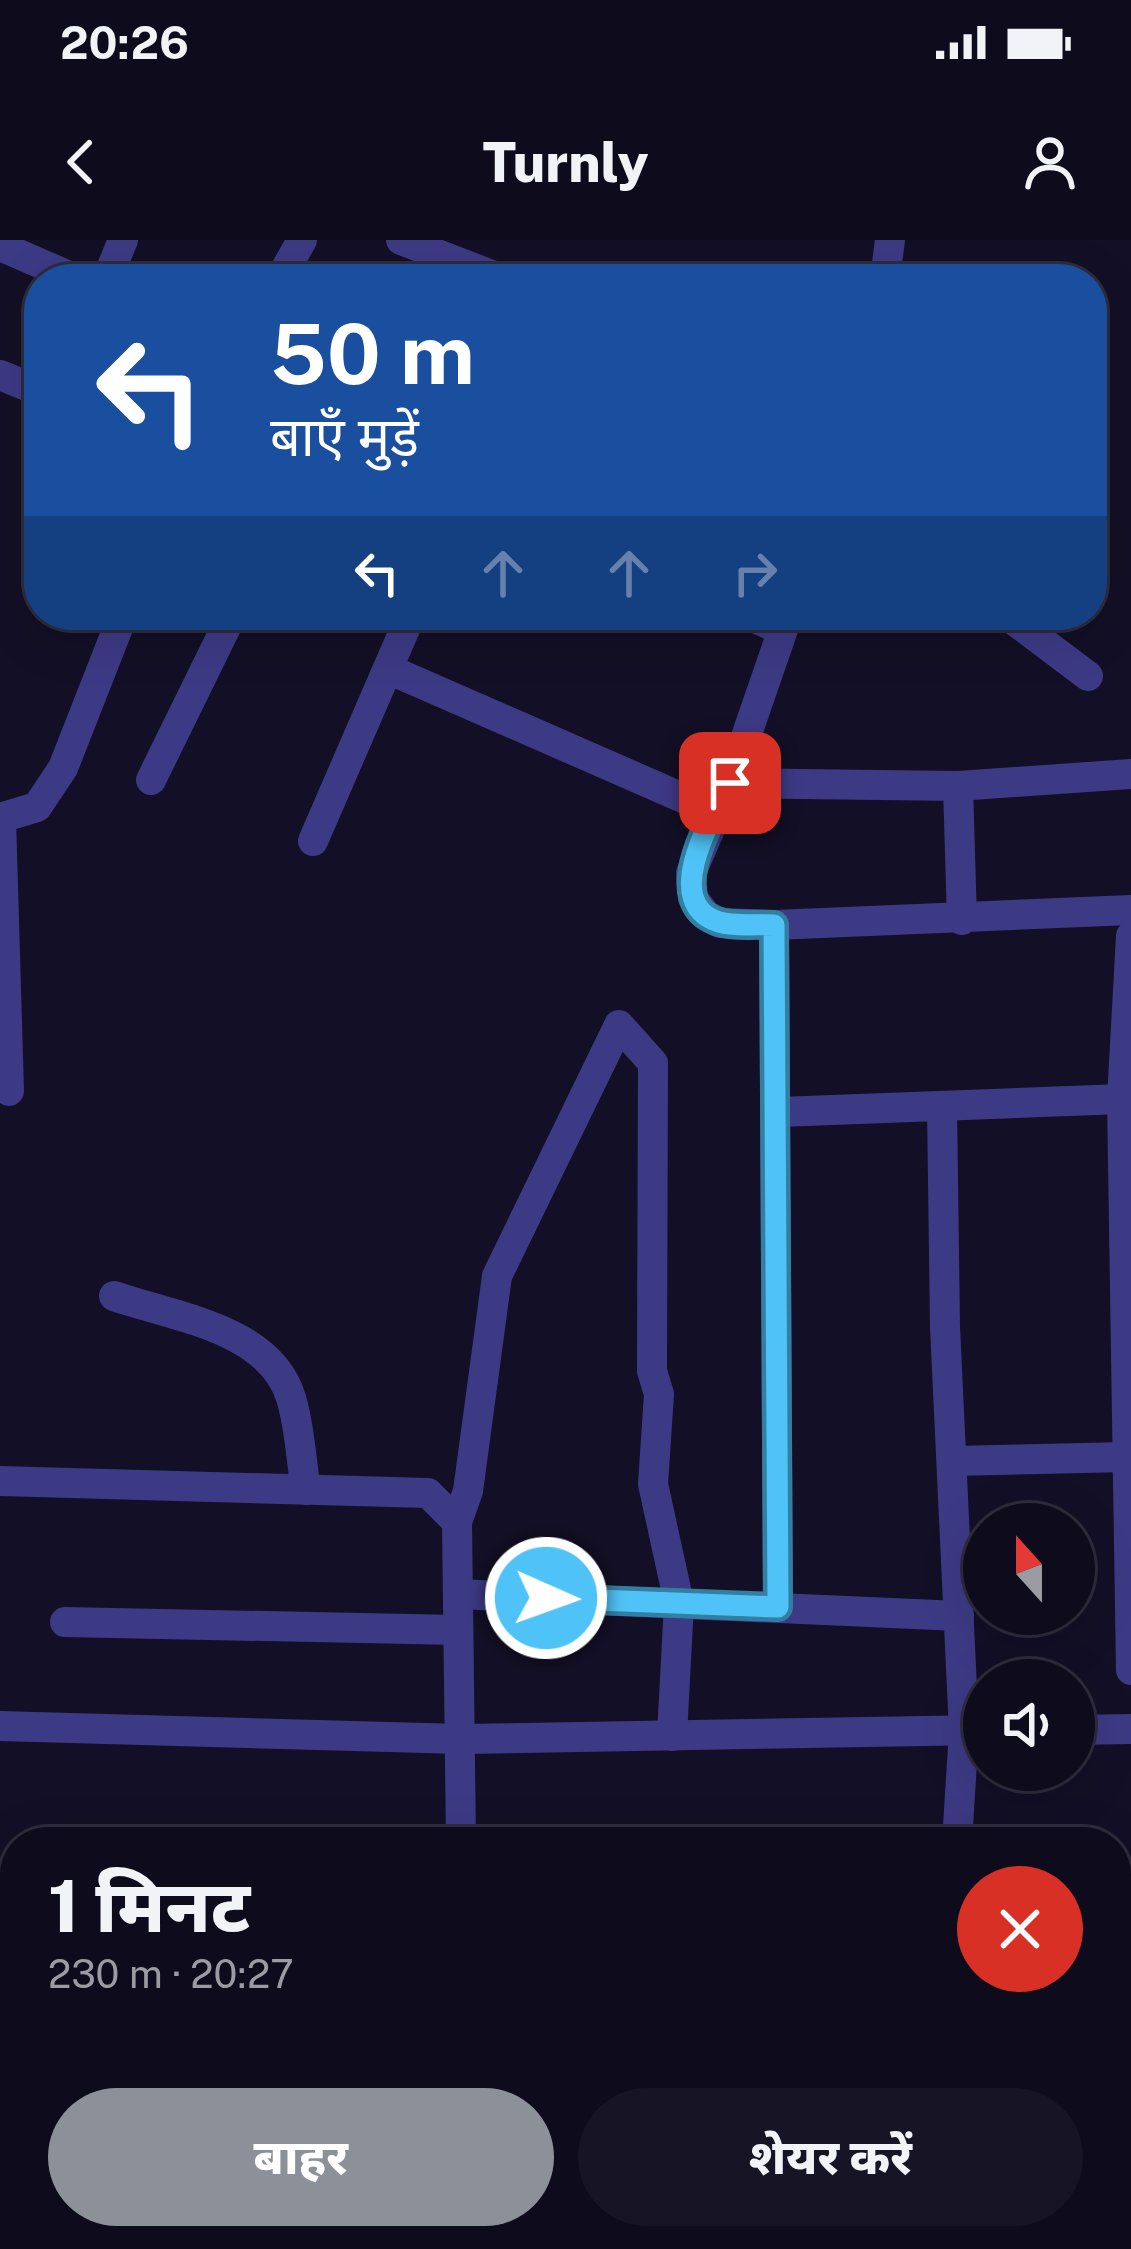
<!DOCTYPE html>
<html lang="hi">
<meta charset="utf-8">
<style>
body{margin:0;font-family:"Public Sans","Noto Sans Devanagari",sans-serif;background:#171425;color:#f1f3f6;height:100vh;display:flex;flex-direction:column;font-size:45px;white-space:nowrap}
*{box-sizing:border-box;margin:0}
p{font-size:39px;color:#9b9ba3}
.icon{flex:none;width:66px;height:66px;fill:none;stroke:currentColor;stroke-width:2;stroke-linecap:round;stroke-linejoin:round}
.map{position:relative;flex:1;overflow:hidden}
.drawer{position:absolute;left:0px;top:1587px;width:1131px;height:423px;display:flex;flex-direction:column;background:#0e0b1c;border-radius:48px 48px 0 0;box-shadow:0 12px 48px #0002,0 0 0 3px #2e2b3b}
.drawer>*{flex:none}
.hud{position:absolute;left:24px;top:24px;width:1083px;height:366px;border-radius:48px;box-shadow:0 12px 48px #0002,0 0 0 3px #2e2b3b;background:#1a4fa0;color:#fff;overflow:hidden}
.needle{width:78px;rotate:339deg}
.tools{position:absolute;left:963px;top:1263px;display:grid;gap:24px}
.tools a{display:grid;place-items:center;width:132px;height:132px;border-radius:50%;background:#0e0b1c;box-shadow:0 12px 48px #0002,0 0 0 3px #2e2b3b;font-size:60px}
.pin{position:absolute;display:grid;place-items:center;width:102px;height:102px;color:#fff;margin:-51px;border-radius:24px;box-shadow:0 6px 18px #0006}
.me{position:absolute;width:132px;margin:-66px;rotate:92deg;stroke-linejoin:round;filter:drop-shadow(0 0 9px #0008)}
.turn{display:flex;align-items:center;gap:42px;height:252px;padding:0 48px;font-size:54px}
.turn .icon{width:156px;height:156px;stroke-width:2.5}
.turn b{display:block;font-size:84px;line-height:102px}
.lanes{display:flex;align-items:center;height:114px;padding:0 48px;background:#0003;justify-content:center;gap:60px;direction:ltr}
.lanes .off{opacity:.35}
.round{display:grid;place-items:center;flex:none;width:126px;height:126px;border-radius:63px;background:#171425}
.summary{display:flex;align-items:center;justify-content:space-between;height:204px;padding:0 48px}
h1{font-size:72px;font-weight:800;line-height:90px}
.cta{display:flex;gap:24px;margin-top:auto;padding:24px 48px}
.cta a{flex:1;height:138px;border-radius:72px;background:#8c9099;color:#fff;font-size:48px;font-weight:800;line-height:138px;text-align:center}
.cta a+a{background:#171425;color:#f1f3f6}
.status{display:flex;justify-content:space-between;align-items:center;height:84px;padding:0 60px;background:#0e0b1c;direction:ltr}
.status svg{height:33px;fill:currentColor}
header{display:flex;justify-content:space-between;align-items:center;height:156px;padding:0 48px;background:#0e0b1c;font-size:54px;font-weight:800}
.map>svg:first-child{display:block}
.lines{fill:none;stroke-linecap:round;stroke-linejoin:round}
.street{stroke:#3d3a85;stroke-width:30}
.secondary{stroke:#6f6bff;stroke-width:30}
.route-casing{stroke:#337fa1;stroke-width:30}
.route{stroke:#4fc3f7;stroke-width:21}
</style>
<div class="status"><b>20:26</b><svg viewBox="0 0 49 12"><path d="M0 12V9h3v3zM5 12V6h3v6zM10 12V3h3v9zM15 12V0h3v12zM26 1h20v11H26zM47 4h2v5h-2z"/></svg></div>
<header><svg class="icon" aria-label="back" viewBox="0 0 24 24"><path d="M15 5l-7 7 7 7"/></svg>Turnly<svg class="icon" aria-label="person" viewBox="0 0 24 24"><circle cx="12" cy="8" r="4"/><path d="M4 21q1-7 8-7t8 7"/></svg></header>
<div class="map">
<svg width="1131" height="2009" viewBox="0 0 1131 2009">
<rect width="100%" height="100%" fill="#130f26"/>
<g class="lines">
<g class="street">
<polyline points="401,0 502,39"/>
<polyline points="0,6 76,39"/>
<polyline points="107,39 123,0"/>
<polyline points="280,39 302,0"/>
<polyline points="885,39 890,0"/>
<polyline points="0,135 39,151"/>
<polyline points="748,375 782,390"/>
<polyline points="788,375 730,543 691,633 693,658 706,675 720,683 774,685 1131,670"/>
<polyline points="1007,375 1088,436"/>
<polyline points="388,429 715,572"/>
<polyline points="151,540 232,375"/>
<polyline points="730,543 958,546 1131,534"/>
<polyline points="958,546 962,680"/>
<polyline points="0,578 37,567 63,528 123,375"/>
<polyline points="1,578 9,851"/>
<polyline points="313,601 411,375"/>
<polyline points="774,685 778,1367"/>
<polyline points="1131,696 1122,859 1131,1430"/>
<polyline points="942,866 945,1087 964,1491 957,1602"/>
<polyline points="779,872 1122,859"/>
<path d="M114,1056C174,1077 270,1088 291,1158C300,1187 301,1220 306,1250"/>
<polyline points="952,1221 1128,1217"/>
<polyline points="0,1241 428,1253 457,1282 461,1602"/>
<polyline points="457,1282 468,1251 497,1036 619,785 653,823 652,1131 659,1154 653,1244 679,1363 672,1496"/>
<polyline points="458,1354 959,1376"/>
<polyline points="65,1382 458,1390"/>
<polyline points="0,1486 461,1499 984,1490"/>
<polyline points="1074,1490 1131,1489"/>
<polyline points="0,1664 15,1665"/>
<polyline points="558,1995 558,2009"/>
<polyline points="791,1995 791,2009"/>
<polyline points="0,1997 63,2009"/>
</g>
<g class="secondary">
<polyline points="1116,1674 1131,1674"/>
<polyline points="1116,1700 1131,1701"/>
<polyline points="955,1995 955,2009"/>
<polyline points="988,1995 988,2009"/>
</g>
</g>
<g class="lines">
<defs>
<path id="route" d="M546,1358L778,1367L774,685C756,684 733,687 716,681C661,660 713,575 730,543"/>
</defs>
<use href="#route" class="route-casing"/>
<use href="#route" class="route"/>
</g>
</svg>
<div class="tools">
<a><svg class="needle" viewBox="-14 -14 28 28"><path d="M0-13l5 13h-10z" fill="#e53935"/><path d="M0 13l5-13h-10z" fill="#9b9ba3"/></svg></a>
<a><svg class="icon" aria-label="sound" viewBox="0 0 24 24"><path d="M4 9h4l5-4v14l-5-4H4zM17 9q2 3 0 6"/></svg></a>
</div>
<div class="pin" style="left:730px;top:543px;background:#d93025"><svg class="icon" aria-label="arrive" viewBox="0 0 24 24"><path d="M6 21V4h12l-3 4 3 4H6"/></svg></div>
<svg class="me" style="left:546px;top:1358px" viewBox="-20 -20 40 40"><circle r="17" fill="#4fc3f7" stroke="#fff" stroke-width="3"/><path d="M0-11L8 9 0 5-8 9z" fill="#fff"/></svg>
<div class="hud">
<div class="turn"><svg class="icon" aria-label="left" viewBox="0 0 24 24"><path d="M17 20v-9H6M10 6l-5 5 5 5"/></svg><div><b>50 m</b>बाएँ मुड़ें</div></div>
<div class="lanes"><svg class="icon" aria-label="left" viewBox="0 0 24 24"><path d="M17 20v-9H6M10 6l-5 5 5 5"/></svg><svg class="icon off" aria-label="ahead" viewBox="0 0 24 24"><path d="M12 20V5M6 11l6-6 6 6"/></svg><svg class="icon off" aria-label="ahead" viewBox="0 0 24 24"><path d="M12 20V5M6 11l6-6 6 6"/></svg><svg class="icon off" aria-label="right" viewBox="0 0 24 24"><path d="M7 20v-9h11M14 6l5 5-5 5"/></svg></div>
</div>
<section class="drawer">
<div class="summary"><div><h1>1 मिनट</h1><p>230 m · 20:27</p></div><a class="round" style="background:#d93025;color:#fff"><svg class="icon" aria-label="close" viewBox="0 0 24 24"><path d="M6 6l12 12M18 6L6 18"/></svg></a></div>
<div class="cta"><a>बाहर</a><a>शेयर करें</a></div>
</section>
</div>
